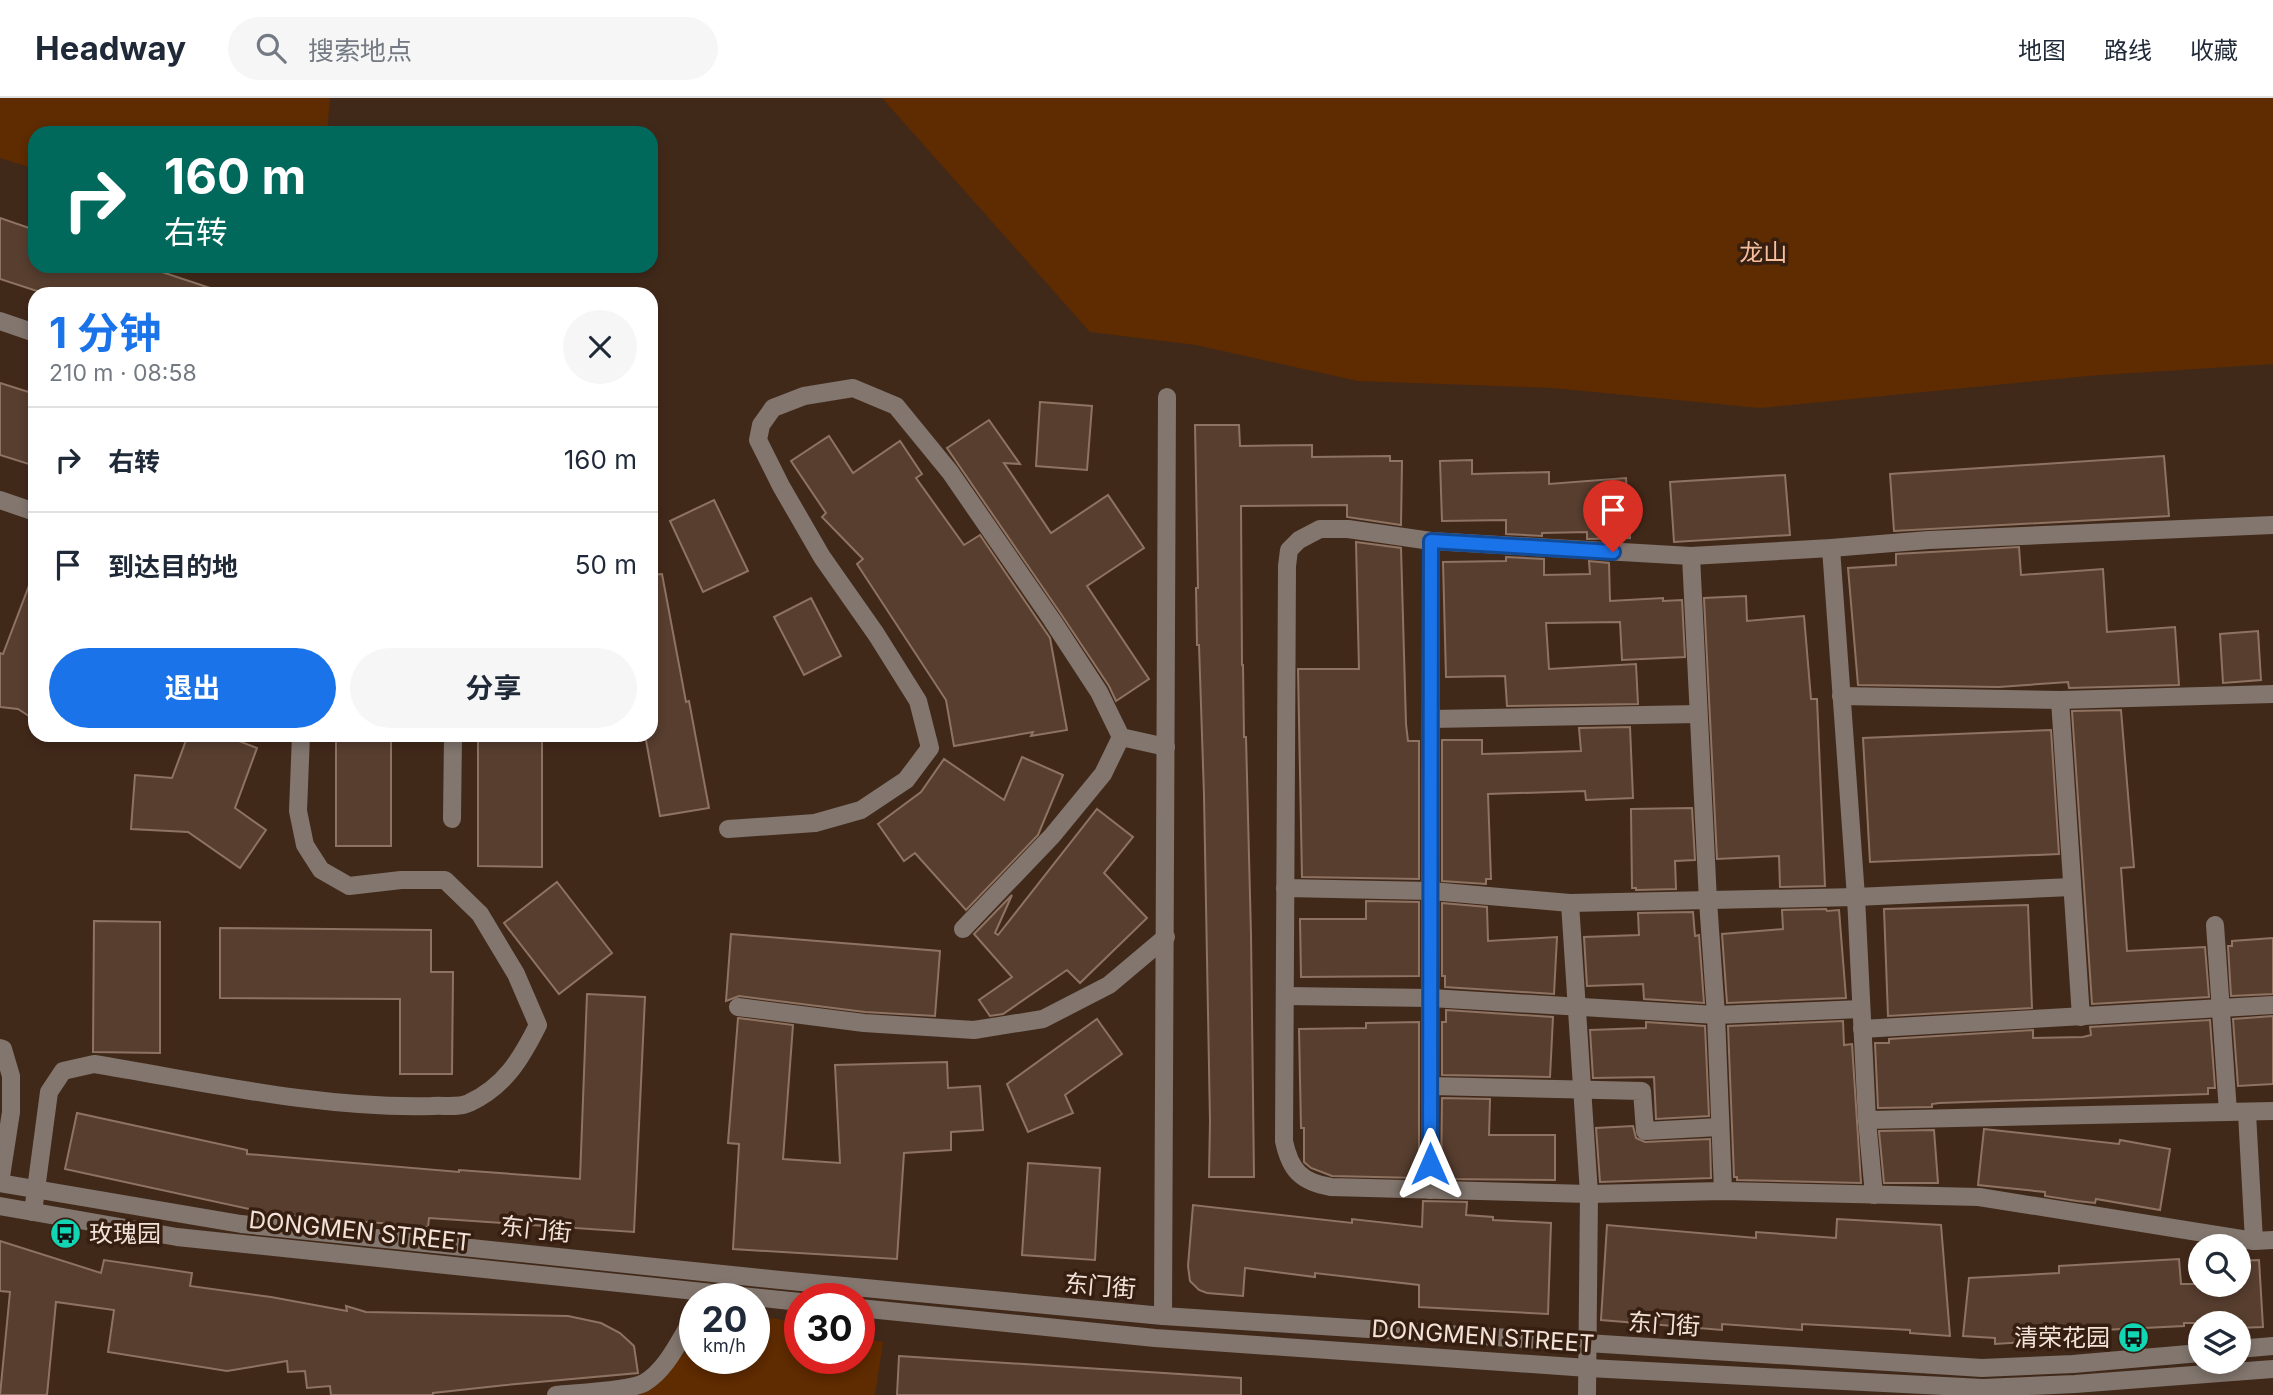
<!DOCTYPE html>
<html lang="zh">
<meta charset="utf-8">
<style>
body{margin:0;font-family:Inter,"Noto Sans SC",sans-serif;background:#f6f6f7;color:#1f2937;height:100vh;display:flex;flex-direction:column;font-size:26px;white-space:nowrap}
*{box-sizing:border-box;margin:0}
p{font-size:23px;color:#747a83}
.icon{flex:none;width:38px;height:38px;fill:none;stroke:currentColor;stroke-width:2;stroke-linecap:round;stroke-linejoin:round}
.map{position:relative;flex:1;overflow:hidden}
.drawer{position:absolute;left:28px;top:189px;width:630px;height:455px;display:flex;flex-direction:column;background:#fff;border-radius:21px;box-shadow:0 4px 10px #0003}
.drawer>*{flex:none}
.hud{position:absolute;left:28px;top:28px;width:630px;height:147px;border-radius:21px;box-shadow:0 4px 10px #0003;background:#00695c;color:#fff;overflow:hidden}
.buttons{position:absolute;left:2188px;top:1136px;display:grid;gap:14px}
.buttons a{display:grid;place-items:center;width:63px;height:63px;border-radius:50%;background:#fff;box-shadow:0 4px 10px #0003;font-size:35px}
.speed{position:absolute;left:679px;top:1185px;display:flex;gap:14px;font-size:35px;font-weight:700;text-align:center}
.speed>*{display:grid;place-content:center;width:91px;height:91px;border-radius:50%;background:#fff;box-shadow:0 4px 10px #0003;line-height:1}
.speed small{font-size:18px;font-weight:400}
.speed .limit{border:10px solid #d22;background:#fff;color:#111}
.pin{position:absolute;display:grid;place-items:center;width:60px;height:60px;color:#fff;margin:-72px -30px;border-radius:50% 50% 50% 0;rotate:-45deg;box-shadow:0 0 7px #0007}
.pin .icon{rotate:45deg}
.me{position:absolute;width:77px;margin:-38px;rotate:0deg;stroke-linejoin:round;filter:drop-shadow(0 0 5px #0008)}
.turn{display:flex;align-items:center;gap:24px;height:147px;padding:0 21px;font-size:32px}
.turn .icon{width:91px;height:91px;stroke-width:2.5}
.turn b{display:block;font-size:49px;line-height:60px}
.round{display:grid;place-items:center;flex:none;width:74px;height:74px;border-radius:37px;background:#f6f6f7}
.overview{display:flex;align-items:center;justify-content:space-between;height:119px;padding:0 21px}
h1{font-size:42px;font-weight:700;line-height:52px;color:#1a73e8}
.cta{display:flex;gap:14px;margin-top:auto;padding:14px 21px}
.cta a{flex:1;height:80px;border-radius:42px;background:#1a73e8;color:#fff;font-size:28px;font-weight:700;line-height:80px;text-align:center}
.cta a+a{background:#f6f6f7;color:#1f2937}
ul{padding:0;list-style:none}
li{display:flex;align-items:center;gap:21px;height:105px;padding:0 21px;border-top:2px solid #e0e1e3}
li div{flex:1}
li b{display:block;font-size:26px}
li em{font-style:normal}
header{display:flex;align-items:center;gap:42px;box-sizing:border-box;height:98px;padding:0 35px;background:#fff;border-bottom:2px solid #e0e1e3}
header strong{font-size:33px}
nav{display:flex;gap:38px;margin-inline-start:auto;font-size:24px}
.search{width:490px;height:63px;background:#f6f6f7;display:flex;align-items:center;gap:18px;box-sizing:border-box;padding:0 24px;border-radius:38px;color:#747a83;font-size:26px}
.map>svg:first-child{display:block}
.green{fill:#5f2b00}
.building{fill:#573e2f;stroke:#8f7362;stroke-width:2}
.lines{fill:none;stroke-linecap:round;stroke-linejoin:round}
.minor{stroke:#82766e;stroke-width:18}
.route-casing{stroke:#114b97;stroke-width:18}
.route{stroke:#1a73e8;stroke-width:12}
.labels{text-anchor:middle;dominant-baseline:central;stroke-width:7;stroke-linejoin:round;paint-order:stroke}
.park-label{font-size:24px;fill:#f6be9d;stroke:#361f11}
.street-label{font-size:24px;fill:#f2e2d9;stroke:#361f11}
.poi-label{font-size:24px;fill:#f2e2d9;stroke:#361f11;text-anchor:start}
</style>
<header>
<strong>Headway</strong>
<div class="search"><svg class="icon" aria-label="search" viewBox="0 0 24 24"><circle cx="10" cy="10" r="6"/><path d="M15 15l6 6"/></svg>搜索地点</div>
<nav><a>地图</a><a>路线</a><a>收藏</a></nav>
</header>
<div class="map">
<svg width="2273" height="1297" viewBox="0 0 2273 1297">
<rect width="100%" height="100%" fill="#41291a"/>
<g class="green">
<polygon points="0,0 330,0 327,35 35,35 35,71 0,60"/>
<polygon points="882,0 2273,0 2273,266 2087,278 1760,310 1552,290 1358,283 1196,247 1090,234"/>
<polygon points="754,1216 800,1226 800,1260 859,1260 859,1239 883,1244 875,1297 636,1297 657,1287 683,1256 695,1246 695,1260 754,1260"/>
</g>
<g class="building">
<polygon points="0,120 35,132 35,168 144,168 216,192 215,196 46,196 0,181"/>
<polygon points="0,285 35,296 35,368 0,357"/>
<polygon points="1040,304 1092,308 1087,372 1036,368"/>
<polygon points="989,322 1020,366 1004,365 1051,435 1108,397 1144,450 1087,488 1149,581 1116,603 1109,588 1061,516 947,350"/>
<polygon points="1195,327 1239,327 1240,348 1312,347 1312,359 1390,358 1390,363 1402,363 1401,427 1347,419 1347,407 1241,408 1242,567 1243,567 1244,639 1246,639 1251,837 1254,1079 1209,1079 1210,1023 1204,697 1199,547 1197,547 1196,490 1198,490"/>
<polygon points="829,338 853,375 900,343 922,376 916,380 964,447 980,437 1050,540 1067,632 1031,638 1033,634 954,648 946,602 857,466 863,461 822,419 826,415 791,363"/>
<polygon points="2164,358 2169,418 1894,433 1890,376"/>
<polygon points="1472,362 1472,376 1549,374 1549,386 1626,380 1630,440 1587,441 1587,434 1542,435 1542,438 1506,436 1506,422 1442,423 1440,363"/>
<polygon points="1785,377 1790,437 1674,444 1670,384"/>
<polygon points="714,402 748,473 703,494 670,423"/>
<polygon points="1356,444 1401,450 1406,626 1408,643 1419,643 1419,781 1302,779 1298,571 1359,571"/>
<polygon points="2019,449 2021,477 2103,471 2107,534 2175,529 2179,587 2069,590 2068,584 1999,589 1858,587 1848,470 1896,467 1896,456"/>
<polygon points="1506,459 1544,461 1544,477 1590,476 1589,463 1609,465 1610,503 1663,500 1663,503 1682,502 1685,559 1622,562 1620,524 1546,525 1549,571 1636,566 1638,606 1507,608 1505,578 1446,579 1443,464 1506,463"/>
<polygon points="662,476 686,604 689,603 709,710 660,718 645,637 651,637 651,477"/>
<polygon points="33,477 35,477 35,622 18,611 0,609 0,555 3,556"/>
<polygon points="1746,498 1747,523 1804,518 1811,601 1817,601 1825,788 1780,789 1779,758 1717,761 1704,500"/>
<polygon points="811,500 841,558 804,577 774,519"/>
<polygon points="2258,533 2261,582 2223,585 2220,536"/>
<polygon points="2121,612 2134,769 2121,770 2127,853 2205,849 2209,899 2092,906 2072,613"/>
<polygon points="1630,629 1633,700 1586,702 1585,693 1488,696 1491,781 1486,781 1486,786 1442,783 1442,642 1482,642 1482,656 1581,653 1579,630"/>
<polygon points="2051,632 2059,756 1870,764 1863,640"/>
<polygon points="188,637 223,637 257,650 235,710 266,732 240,770 188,734 131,731 135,677 172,680"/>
<rect x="336" y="637" width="55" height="111"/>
<polygon points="478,637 542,637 542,769 478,768"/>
<polygon points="1022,659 1063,677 1038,737 966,812 915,755 904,763 878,726 921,694 944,661 1004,702"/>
<polygon points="1692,710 1695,762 1675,763 1676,791 1636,792 1636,790 1632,790 1631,711"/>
<polygon points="1097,711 1133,739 1104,775 1147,820 1080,885 1067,872 1003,916 990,918 979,902 1012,879 974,836 1012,797 995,835 998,837"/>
<polygon points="557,784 612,855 559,896 504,825"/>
<polygon points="1366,803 1419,804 1419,878 1301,879 1300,821 1366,821"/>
<polygon points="1442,805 1487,809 1488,843 1557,839 1554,896 1445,889 1445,878 1442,878"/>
<polygon points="2028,807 2032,910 1888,918 1884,811"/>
<polygon points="1826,811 1827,813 1839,812 1846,900 1727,905 1722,836 1783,831 1782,812"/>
<polygon points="1693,814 1695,838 1699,837 1704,905 1644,901 1643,886 1587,888 1584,839 1639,837 1638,815"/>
<polygon points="94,823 160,824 160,955 93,954"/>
<polygon points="220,830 431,832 431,874 453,874 452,976 400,976 400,901 220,900"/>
<polygon points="731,836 940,853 935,918 865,914 739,898 726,903"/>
<polygon points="2273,840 2273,896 2231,898 2228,848 2232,848 2232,843"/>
<polygon points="587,896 645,899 634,1134 429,1120 428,1129 258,1115 258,1113 65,1071 77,1015 247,1052 247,1056 459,1074 459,1072 580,1081"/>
<polygon points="1446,912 1553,919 1550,979 1442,977 1442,924 1446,924"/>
<polygon points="2273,918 2273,986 2238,988 2233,921"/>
<polygon points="738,920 793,927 783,1061 840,1065 835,967 947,964 948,990 980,988 983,1032 951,1034 951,1052 904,1055 897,1161 733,1151 739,1046 728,1045"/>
<polygon points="1097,921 1122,956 1065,997 1073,1015 1028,1034 1007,986"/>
<polygon points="2210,922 2215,990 2208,990 2208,996 1939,1005 1932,1006 1932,1009 1878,1010 1875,945 1889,945 1889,941 2033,932 2033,940 2083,939 2091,937 2090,929"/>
<polygon points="1843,923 1844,947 1852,946 1861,1085 1737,1082 1737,1079 1734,1079 1728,928"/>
<polygon points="1419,924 1419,1080 1332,1078 1311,1070 1304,1064 1304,1030 1301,1030 1299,931 1366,930 1366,925"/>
<polygon points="1646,924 1705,928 1709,1018 1656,1021 1654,979 1593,980 1590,932 1646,930"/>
<polygon points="1442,1000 1490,1001 1489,1037 1555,1037 1555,1082 1441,1081"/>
<polygon points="1633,1028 1636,1040 1645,1044 1710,1041 1711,1080 1600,1084 1596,1030"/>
<polygon points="1984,1031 2119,1046 2120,1042 2170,1051 2160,1112 2096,1101 2095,1105 2077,1103 2045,1098 2045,1094 1978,1087"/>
<polygon points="1934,1032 1938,1085 1884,1085 1879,1033"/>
<polygon points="1028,1065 1100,1070 1095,1162 1022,1157"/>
<polygon points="1423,1103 1467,1104 1466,1117 1493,1119 1493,1122 1551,1125 1548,1216 1419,1209 1419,1187 1315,1175 1315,1179 1245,1170 1243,1198 1207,1195 1199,1192 1190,1183 1188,1168 1193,1107 1352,1125 1352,1121 1422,1129"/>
<polygon points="1837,1121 1941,1127 1950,1238 1910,1235 1910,1232 1802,1226 1802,1232 1722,1226 1722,1232 1601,1222 1607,1127 1756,1140 1756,1134 1836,1140"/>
<polygon points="0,1143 101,1175 104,1162 192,1175 190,1188 271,1199 347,1213 346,1208 366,1214 568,1218 601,1225 620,1235 634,1248 638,1275 506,1287 433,1295 433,1297 331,1297 330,1288 307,1290 305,1273 288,1274 287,1263 227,1273 108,1254 114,1212 56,1204 47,1297 0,1297 10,1194 0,1193"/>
<polygon points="2179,1161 2181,1186 2238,1186 2238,1163 2259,1162 2263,1229 2238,1230 2238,1225 2184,1225 2184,1228 2041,1235 2042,1243 1995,1246 1995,1240 1963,1238 1969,1180 2059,1175 2059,1168"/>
<polygon points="899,1258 1241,1280 1241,1297 897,1297"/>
</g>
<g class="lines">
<g class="minor">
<polyline points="0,223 35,235"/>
<polyline points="0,402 35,414"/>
<path d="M2273,427L1929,442L1831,450L1691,458L1431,443L1348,431H1320L1299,442L1289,452L1287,468L1284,1043C1290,1072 1301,1084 1331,1089L1589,1096L1723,1093L1979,1099L2254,1143L2273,1142"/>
<polyline points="1831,450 1856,799 1867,1022 1874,1097"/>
<polyline points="1691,458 1708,803 1716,917 1723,1093"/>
<polyline points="1841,598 2060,602 2273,596"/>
<polyline points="2060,602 2081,919"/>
<polyline points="1432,621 1698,616"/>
<polyline points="452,721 453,637"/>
<polyline points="728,731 815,725 861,712 906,682 930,650 918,603 876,536 822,459 781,388 758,342 761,327 773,310 804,298 853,290 896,308 950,374 1052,522 1099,594 1121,639 1166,649"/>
<polyline points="1285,790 1431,793 1570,805 1856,799 2072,789"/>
<polyline points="1570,805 1589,1096 1587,1297"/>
<polyline points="2215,827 2228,1014"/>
<polyline points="963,831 1052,738 1103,676 1121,639"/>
<polyline points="1285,898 1431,900 1716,917 1861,911"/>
<polyline points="738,909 864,925 974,932 1043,921 1109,887 1166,839"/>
<polyline points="1862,931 2273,907"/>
<polyline points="0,950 3,951 11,978 11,1014 0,1085"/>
<polyline points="1431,988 1642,993 1645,1033 1719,1029"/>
<polyline points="2247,1015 2254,1143"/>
<polyline points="1867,1022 2273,1013"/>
<polyline points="0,1085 241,1126 780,1182 1163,1218 1982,1270 2073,1266 2200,1255"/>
<polyline points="1430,1092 1431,443"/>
<polyline points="0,1108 177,1139 800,1204"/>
<path d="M33,1114L49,994L63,973L94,966C205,984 319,1011 432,1008C443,1007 459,1010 469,1005C505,988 521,961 538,927L516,876L480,816L445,782H401L349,788L321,772L305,747L298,713L301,637"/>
<polyline points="859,1210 1155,1240 1588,1270 1983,1290 2075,1286 2273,1271"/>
<polyline points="1163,1218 1167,299"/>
<polyline points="2238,1251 2273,1248"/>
<path d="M556,1297C575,1295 629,1293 644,1285C666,1272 678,1245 691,1224L695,1221"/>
</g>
</g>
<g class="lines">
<defs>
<polyline id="route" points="1430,1066 1431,443 1613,454"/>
</defs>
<use href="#route" class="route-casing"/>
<use href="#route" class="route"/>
</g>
<defs>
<symbol id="bus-disc" viewBox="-11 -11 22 22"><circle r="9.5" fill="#12d5b4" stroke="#361f11"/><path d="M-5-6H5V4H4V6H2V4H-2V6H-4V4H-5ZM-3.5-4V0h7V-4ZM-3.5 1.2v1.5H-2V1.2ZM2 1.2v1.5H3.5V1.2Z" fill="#111"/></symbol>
</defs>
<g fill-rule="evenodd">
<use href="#bus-disc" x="48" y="1118" width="35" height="35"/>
<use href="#bus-disc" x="2116" y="1222" width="35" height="35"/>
</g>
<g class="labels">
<g class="park-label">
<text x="1763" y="154">龙山</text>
</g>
<g class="street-label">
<text transform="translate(536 1131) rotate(6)">东门街</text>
<text transform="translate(360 1133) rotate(6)">DONGMEN STREET</text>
<text transform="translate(1100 1188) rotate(5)">东门街</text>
<text transform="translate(1664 1226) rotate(4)">东门街</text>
<text transform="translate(1483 1238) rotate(4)">DONGMEN STREET</text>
</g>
<g class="poi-label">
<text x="89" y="1135">玫瑰园</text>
<text x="2110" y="1239" text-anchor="end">清荣花园</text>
</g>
</g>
</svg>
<div class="buttons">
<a><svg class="icon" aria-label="search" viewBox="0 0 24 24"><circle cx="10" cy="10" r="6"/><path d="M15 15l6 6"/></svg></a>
<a><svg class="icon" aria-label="layers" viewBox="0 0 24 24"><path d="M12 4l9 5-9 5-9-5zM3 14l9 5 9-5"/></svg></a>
</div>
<div class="speed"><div>20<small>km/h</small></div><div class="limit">30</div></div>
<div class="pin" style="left:1613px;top:454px;background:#d93025"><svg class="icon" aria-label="arrive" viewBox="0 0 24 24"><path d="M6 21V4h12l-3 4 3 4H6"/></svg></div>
<svg class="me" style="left:1430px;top:1066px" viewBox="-20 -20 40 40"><path d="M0-17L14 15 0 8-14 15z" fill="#1a73e8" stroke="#fff" stroke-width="4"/></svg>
<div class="hud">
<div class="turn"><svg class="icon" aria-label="right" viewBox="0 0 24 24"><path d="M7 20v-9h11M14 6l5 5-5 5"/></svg><div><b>160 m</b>右转</div></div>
</div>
<section class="drawer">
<div class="overview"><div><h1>1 分钟</h1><p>210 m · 08:58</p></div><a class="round"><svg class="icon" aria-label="close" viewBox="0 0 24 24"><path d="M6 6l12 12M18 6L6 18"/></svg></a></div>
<ul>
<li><svg class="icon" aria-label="right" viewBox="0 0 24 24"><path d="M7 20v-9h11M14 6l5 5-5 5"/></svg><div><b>右转</b></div><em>160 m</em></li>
<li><svg class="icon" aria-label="arrive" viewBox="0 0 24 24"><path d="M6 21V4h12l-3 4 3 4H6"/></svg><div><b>到达目的地</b></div><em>50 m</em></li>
</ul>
<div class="cta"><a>退出</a><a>分享</a></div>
</section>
</div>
